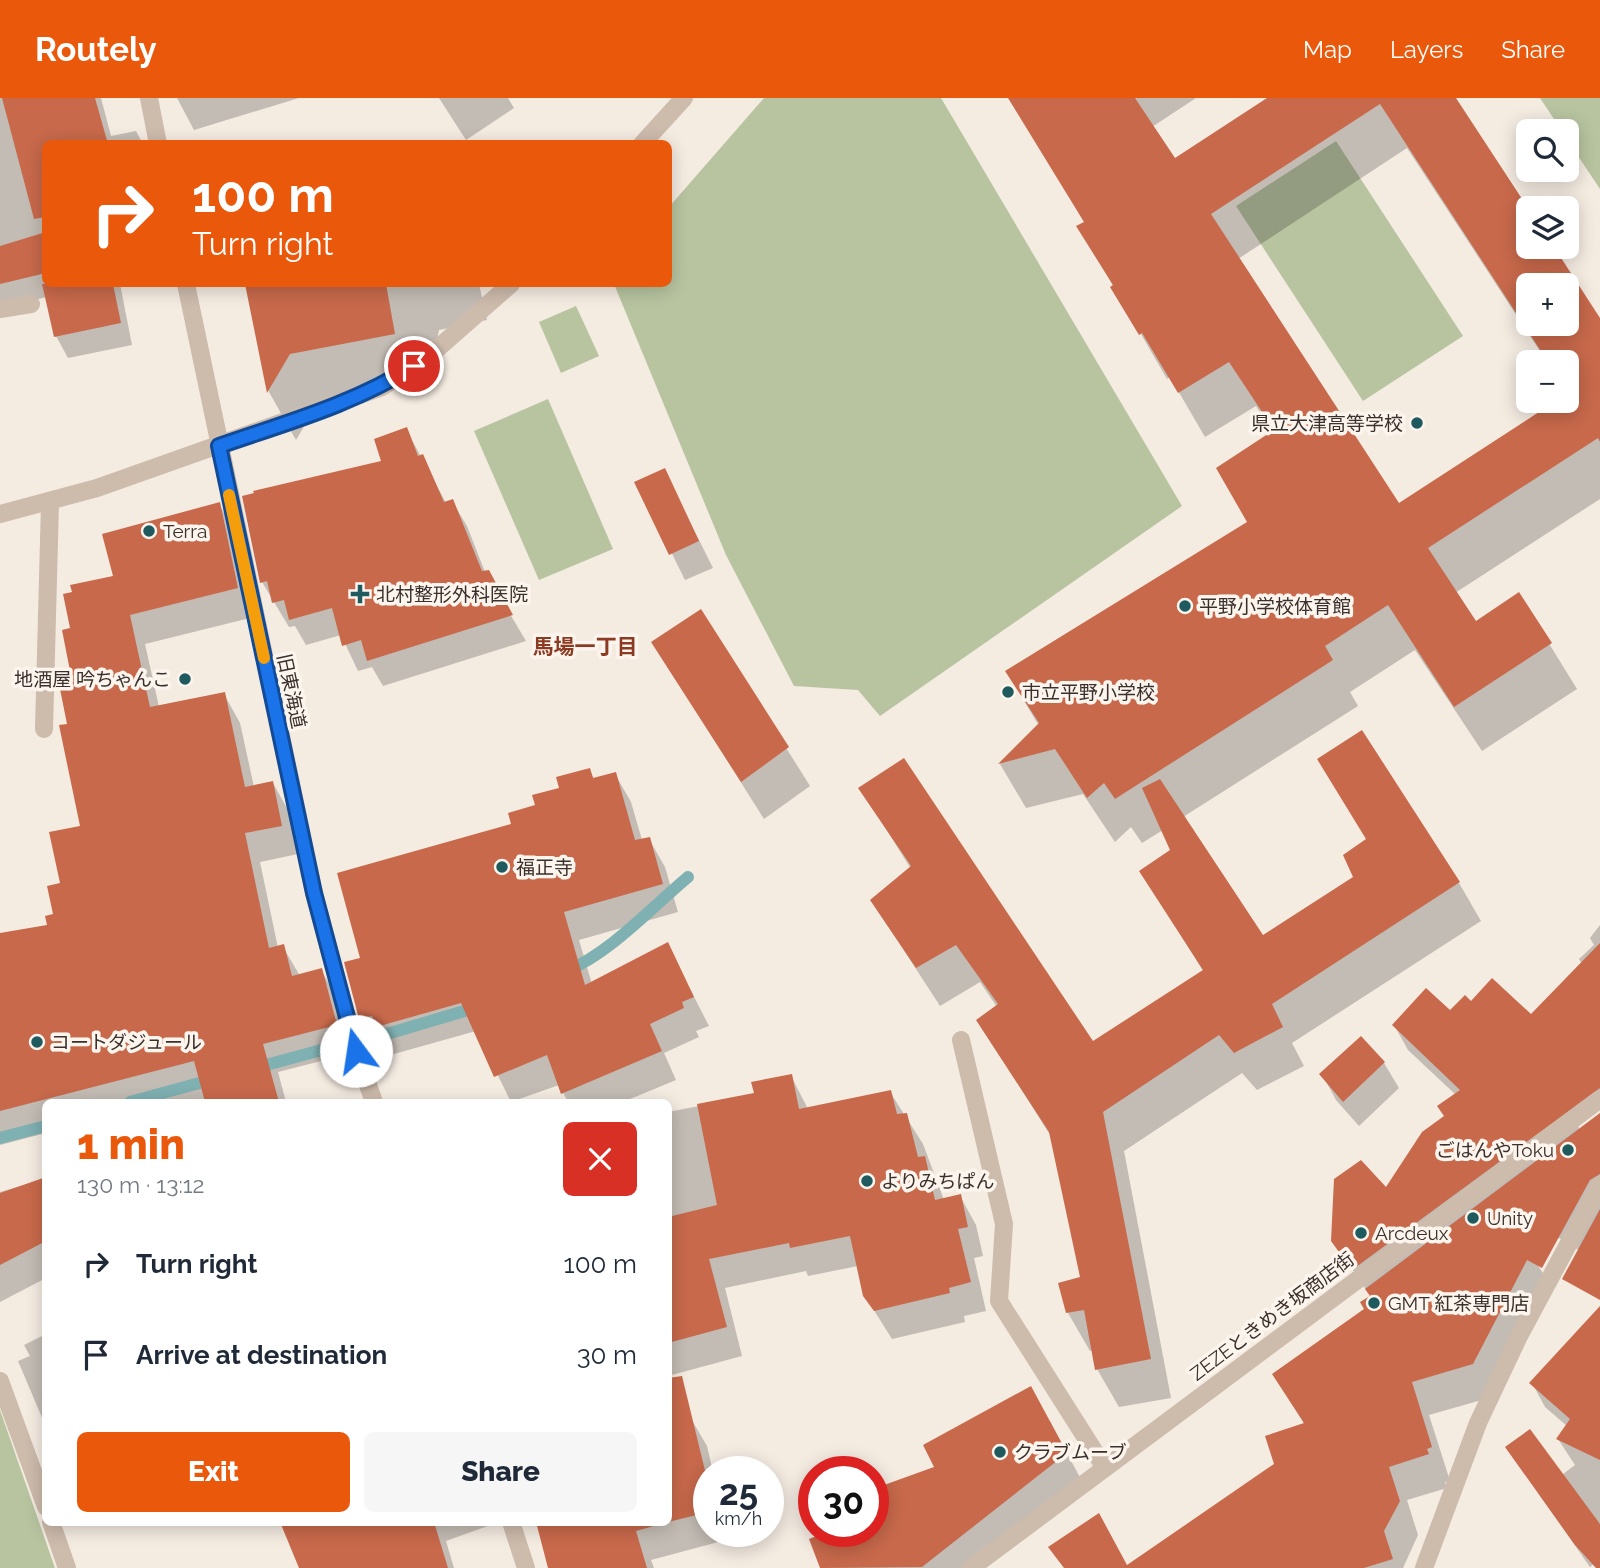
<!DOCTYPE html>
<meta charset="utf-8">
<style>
body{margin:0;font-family:Raleway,"Noto Sans JP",sans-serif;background:#f6f6f7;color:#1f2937;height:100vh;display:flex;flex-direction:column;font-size:26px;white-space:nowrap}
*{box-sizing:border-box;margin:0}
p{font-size:23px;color:#747a83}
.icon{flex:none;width:38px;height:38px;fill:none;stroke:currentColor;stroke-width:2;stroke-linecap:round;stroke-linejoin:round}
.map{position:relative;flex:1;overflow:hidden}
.panel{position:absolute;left:42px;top:1001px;width:630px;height:427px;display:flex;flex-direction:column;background:#fff;border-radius:10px;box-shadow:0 4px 18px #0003}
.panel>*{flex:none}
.banner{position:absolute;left:42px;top:42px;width:630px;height:147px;border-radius:10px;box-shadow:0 4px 18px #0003;background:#ea580c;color:#fff;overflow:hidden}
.tools{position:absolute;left:1516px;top:21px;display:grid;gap:14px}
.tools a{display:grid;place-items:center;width:63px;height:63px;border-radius:10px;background:#fff;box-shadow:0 4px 18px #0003;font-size:35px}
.speed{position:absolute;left:693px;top:1358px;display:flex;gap:14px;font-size:35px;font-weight:700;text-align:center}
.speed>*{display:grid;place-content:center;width:91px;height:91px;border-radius:50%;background:#fff;box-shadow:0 4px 18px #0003;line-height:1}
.speed small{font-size:18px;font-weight:400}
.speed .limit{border:10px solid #d22;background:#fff;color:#111}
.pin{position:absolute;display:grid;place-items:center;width:60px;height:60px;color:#fff;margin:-30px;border:4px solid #fff;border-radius:50%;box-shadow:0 2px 7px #0007}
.me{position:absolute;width:77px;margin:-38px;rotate:346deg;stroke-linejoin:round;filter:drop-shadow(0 0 5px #0008)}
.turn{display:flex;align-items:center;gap:24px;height:147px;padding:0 35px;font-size:32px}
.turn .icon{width:91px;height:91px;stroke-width:2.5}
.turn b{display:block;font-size:49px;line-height:60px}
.round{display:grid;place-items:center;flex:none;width:74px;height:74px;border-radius:10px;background:#f6f6f7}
.head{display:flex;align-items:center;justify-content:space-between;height:119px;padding:0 35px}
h1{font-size:42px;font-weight:800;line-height:52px;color:#ea580c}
.cta{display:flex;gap:14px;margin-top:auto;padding:14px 35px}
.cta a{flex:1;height:80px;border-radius:10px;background:#ea580c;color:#fff;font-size:28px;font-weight:800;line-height:80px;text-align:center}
.cta a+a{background:#f6f6f7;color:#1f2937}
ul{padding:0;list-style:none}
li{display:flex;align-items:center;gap:21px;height:91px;padding:0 35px}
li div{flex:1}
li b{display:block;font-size:26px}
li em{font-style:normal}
header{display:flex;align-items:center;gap:42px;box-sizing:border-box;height:98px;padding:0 35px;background:#ea580c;color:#fff}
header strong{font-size:33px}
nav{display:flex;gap:38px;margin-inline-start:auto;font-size:24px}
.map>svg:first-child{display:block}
.green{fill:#b8c4a0}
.shadow{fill:#0003;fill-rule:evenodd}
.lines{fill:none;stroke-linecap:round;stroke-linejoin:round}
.stream{stroke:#7fb0b2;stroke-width:12}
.building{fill:#c8694b;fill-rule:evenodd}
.street{stroke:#cdbbac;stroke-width:18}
.route-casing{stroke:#114b97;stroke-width:18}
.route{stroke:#1a73e8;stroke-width:12}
.slow{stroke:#f59e0b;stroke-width:12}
.poi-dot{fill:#1f5a5e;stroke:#fbf5ee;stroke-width:2.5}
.labels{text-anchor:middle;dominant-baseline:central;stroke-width:7;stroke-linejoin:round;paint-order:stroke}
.poi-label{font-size:19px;fill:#3b302b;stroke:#fbf5ee;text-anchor:start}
.street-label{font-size:19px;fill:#3b302b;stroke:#fbf5ee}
.neighbourhood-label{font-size:21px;font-weight:bold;fill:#8c3b22;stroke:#fbf5ee}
</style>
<header>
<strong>Routely</strong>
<nav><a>Map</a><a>Layers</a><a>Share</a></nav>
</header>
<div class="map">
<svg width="1600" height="1470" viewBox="0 0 1600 1470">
<rect width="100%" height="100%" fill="#f4ebe1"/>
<g class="green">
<polygon points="764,0 941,0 1182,408 880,618 858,592 794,588 726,457 614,186 668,186 669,109"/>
<polygon points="1540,0 1600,0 1600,91 1566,40 1566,33 1562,33"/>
<polygon points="1336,43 1463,238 1363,303 1236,108"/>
<polygon points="576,208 599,258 561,275 539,224"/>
<polygon points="548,301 613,451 539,482 474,333"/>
<polygon points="0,1312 55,1470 0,1470"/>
</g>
<g class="shadow">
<polygon points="0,0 101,0 111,38 136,33 143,46 46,46 46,186 120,186 132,247 68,260 56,238 47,199 0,210"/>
<polygon points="177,0 299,0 194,32"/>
<polygon points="439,0 508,0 514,10 466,42"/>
<path d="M1010,0H1196L1152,29L1174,63L1270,0H1454L1528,149H1551L1600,223V401L1455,495L1476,526L1519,497L1577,591L1482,653L1415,552L1350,594L1358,608L1183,719L1262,840L1459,785L1481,823L1292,945L1304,968L1257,992L1242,975L1124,1053L1171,1300L1119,1309L1097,1271L1093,1252L1090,1253L1068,1215L1060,1186L1082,1180L1052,1040L978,923L997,909L980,884L940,908L872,803L911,771L861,691L1093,945L1203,873L1142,774L1172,752L1163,732L1142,745L1131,729L1115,744L1083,696L1026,710L1000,666L1039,628L1007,574L1249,425L1273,334L1256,308L1205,339L1170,279L1167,281L1079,129L1085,125ZM1407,50L1547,264H1566L1568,297L1566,303H1559L1399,407L1238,161ZM1528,187H1566V226H1528Z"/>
<polygon points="247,186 479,186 487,222 439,232 437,242 415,247 422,285 318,305 296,342 269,294"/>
<polygon points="406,331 446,405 452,403 467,428 485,474 526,543 383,588 372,569 358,573 341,537 306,547 295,528 289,529 262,484 384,364"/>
<polygon points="664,372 713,470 685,482 637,385"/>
<polygon points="219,406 236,435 254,519 145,546 159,609 224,596 240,625 254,689 273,685 289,714 298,756 260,764 278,850 283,849 300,878 321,872 338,901 352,955 278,974 286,1004 46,1004 46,1035 0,1047 0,837 49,829 82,730 69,627 72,532 115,480"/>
<polygon points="701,514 810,688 764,721 653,545"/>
<polygon points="589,672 595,682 615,676 631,704 642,742 649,741 665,769 678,814 579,842 592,886 667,846 709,928 696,933 699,939 664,955 676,982 623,1004 568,1004 559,987 511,1004 476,933 394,956 388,946 377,948 361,920 362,862 513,727"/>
<polygon points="1600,827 1600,1009 1577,1026 1580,1032 1600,1031 1600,1165 1516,1114 1530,1154 1550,1187 1492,1299 1429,1317 1450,1383 1445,1384 1447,1390 1407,1402 1418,1437 1403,1470 1134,1470 1276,1367 1305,1327 1274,1277 1366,1211 1371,1199 1333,1143 1386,1092 1446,1019 1456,997 1408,952 1394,927 1450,915 1471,906 1531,919 1582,866 1579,861 1594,847 1590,840"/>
<polygon points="1384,965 1399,990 1359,1028 1336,1002 1322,976"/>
<polygon points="791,978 808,1011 890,994 923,1046 944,1102 960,1098 976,1127 983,1158 974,1160 986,1213 964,1218 965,1224 892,1241 865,1198 858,1168 808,1178 806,1173 725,1190 742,1258 668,1278 668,1014 756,997"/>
<polygon points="46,1081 46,1180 0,1204 0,1094"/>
<polygon points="1600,1219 1600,1461 1590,1469 1538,1395 1575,1367 1558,1341 1567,1328 1545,1309 1532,1285"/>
<polygon points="46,1236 46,1329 18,1263 30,1258 24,1247"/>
<polygon points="690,1319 707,1348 713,1374 709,1374 709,1433 748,1433 748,1436 651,1462 654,1470 550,1470 537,1424 668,1424 668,1325"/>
<polygon points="1050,1323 1085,1389 982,1470 821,1470 811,1442 873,1433"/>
<polygon points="284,1424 499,1424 446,1443 454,1470 301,1470"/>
</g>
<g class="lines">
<g class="stream">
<path d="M567,873C611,854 650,811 688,779"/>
<polyline points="387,936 478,909"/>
<polyline points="255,970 329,950"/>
<polyline points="130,1004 214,981"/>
<polyline points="0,1040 46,1028"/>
</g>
</g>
<g class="building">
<polygon points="2,0 95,0 108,46 46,46 46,119 34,121"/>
<path d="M1008,0H1135L1175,60L1267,0H1456L1528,110V149H1554L1600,220V344L1598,340L1428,450L1476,523L1519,494L1552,545L1454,609L1388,507L1325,548L1333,562L1115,701L1104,685L1087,700L1055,651L998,666L1039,625L1005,573L1247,424L1216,370L1274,332L1229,264L1178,295L1142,235L1139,237L1110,189L1113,187L1076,128L1084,124ZM1380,6L1548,264H1566L1568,295L1566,303H1556L1399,405L1211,116ZM1528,187H1566V226H1528Z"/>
<polygon points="46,134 46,175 0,186 0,148"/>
<polygon points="42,186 113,186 121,225 54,239"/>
<polygon points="245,186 386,186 395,236 290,256 267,295"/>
<polygon points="407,329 418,358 423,356 444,404 453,401 482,473 489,472 513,517 367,563 361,542 342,548 332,510 289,522 284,502 272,505 267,483 260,485 242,398 254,395 253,393 381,363 374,341"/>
<polygon points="665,370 699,443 669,457 634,384"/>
<polygon points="220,404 238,490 130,517 150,609 225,594 245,689 273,683 282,728 245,735 269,850 284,846 292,878 322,870 337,927 263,946 279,1004 205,1004 194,963 0,1013 0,835 47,827 45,818 53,816 47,788 60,785 49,734 80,728 59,627 67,626 58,581 71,578 62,532 70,530 63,496 72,494 70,487 113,478 102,436"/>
<polygon points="701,511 789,649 741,684 651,544"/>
<polygon points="1362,632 1460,784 1272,906 1283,929 1234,955 1219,937 1103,1014 1151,1261 1095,1272 1084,1212 1066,1215 1058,1185 1080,1179 1049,1034 976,922 998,906 956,847 916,870 870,802 911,768 858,690 904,660 1093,943 1203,872 1139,773 1170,752 1142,690 1160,681 1263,837 1353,779 1343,757 1366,741 1317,661"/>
<polygon points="590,670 593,680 616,674 635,742 650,739 663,786 564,814 585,887 668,844 694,899 682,904 684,910 650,926 662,953 561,996 547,957 494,979 461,905 376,929 372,918 359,921 344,864 360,860 337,775 511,726 508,715 535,707 532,697 559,690 556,679"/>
<polygon points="1600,845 1600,990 1352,1172 1331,1143 1334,1081 1361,1062 1386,1089 1422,1034 1444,1018 1437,1008 1460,992 1392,927 1426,890 1450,912 1465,897 1471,903 1492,880 1531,916"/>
<polygon points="1361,938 1385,964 1343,1004 1319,976"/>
<polygon points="792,976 799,1011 891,992 897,1016 907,1015 918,1059 925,1058 935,1102 961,1096 968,1129 958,1131 971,1184 949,1190 950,1195 874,1213 863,1198 850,1138 790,1150 789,1145 709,1161 727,1229 668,1245 668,1119 717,1107 697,1006 754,995 751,984"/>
<polygon points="1600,1015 1600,1076 1590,1082 1542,1170 1527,1162 1473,1266 1412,1284 1432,1349 1427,1351 1429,1356 1389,1369 1400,1403 1384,1433 1393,1461 1364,1470 1064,1470 1048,1449 1099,1415 1127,1467 1274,1366 1265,1338 1304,1325 1272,1276 1364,1211 1360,1204 1370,1198 1365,1191"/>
<polygon points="46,1079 46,1143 0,1167 0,1095"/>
<polygon points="1600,1111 1600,1202 1562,1181"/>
<polygon points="1600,1208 1600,1362 1556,1341 1570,1321 1529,1285"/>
<polygon points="682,1278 709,1389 709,1414 668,1424 668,1280"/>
<polygon points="1031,1288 1067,1355 922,1469 820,1470 809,1441 822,1436 821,1433 873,1433 873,1391 934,1369 923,1347"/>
<polygon points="1530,1331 1600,1426 1600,1470 1596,1470 1575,1447 1505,1349"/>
<polygon points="280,1424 434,1424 448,1470 299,1470"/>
<polygon points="536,1424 668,1424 636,1433 647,1470 548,1470"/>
</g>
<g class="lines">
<g class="street">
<polyline points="149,0 158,46"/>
<polyline points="642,46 684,0"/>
<polyline points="186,186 314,795 356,953 374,1004"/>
<polyline points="0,211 31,206"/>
<polyline points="0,416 97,390 382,289 429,258 511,186"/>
<polyline points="44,631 50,405"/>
<polyline points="961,942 1004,1126 999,1203 1105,1370"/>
<polyline points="0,1283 46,1409"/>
<polyline points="51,1424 67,1470"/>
<polyline points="511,1424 526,1470"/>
<polyline points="971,1470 1600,1001"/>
<polyline points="1424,1470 1478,1325 1518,1240 1600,1087"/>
</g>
</g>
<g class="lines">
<defs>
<path id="route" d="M356,953L314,795L219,348C285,325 354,306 414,268"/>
</defs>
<use href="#route" class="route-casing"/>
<use href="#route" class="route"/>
<polyline class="slow" points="229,397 264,560"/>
</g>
<g class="poi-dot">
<circle cx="1417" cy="325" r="7"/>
<circle cx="149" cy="433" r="7"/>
<path d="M356.5 485.5h7v7h7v7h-7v7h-7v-7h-7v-7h7z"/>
<circle cx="1185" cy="508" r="7"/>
<circle cx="185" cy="581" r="7"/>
<circle cx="1008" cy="594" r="7"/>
<circle cx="502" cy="769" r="7"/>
<circle cx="37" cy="944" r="7"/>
<circle cx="1568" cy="1052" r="7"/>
<circle cx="867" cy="1083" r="7"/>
<circle cx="1473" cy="1120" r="7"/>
<circle cx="1361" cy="1135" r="7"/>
<circle cx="1374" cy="1205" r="7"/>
<circle cx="1000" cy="1354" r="7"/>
</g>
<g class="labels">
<g class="poi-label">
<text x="1403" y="325" text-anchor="end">県立大津高等学校</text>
<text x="163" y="433">Terra</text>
<text x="376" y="496">北村整形外科医院</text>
<text x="1199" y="508">平野小学校体育館</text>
<text x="171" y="581" text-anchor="end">地酒屋 吟ちゃんこ</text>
<text x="1022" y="594">市立平野小学校</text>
<text x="516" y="769">福正寺</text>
<text x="51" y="944">コートダジュール</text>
<text x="1554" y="1052" text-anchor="end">ごはんやToku</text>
<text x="881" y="1083">よりみちぱん</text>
<text x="1487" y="1120">Unity</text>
<text x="1375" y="1135">Arcdeux</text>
<text x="1388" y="1205">GMT 紅茶専門店</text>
<text x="1014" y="1354">クラブムーブ</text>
</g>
<g class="street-label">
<text transform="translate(292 593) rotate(78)">旧東海道</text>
<text transform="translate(1272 1218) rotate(-37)">ZEZEときめき坂商店街</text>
</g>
<g class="neighbourhood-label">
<text x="585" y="548">馬場一丁目</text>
</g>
</g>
</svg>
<div class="tools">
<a><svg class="icon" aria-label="search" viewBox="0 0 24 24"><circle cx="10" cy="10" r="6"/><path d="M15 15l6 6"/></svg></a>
<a><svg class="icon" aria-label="layers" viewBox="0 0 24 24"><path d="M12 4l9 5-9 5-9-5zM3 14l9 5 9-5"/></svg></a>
<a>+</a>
<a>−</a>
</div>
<div class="speed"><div>25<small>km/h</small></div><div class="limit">30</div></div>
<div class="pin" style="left:414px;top:268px;background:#d93025"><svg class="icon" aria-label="arrive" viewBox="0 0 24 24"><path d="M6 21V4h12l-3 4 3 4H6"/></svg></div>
<svg class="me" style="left:356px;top:953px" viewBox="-20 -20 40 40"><circle r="19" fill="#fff"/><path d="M0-13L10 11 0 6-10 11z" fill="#1a73e8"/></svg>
<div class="banner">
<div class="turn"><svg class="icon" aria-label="right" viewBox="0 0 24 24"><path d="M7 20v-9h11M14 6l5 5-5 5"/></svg><div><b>100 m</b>Turn right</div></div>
</div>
<section class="panel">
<div class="head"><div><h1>1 min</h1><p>130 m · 13:12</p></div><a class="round" style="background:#d93025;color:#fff"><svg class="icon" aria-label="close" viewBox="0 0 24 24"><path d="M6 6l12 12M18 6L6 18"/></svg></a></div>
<ul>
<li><svg class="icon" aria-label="right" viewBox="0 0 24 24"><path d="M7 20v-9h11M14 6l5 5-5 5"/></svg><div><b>Turn right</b></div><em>100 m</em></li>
<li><svg class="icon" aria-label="arrive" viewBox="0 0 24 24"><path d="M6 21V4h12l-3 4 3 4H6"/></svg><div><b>Arrive at destination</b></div><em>30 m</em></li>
</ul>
<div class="cta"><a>Exit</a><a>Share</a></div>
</section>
</div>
